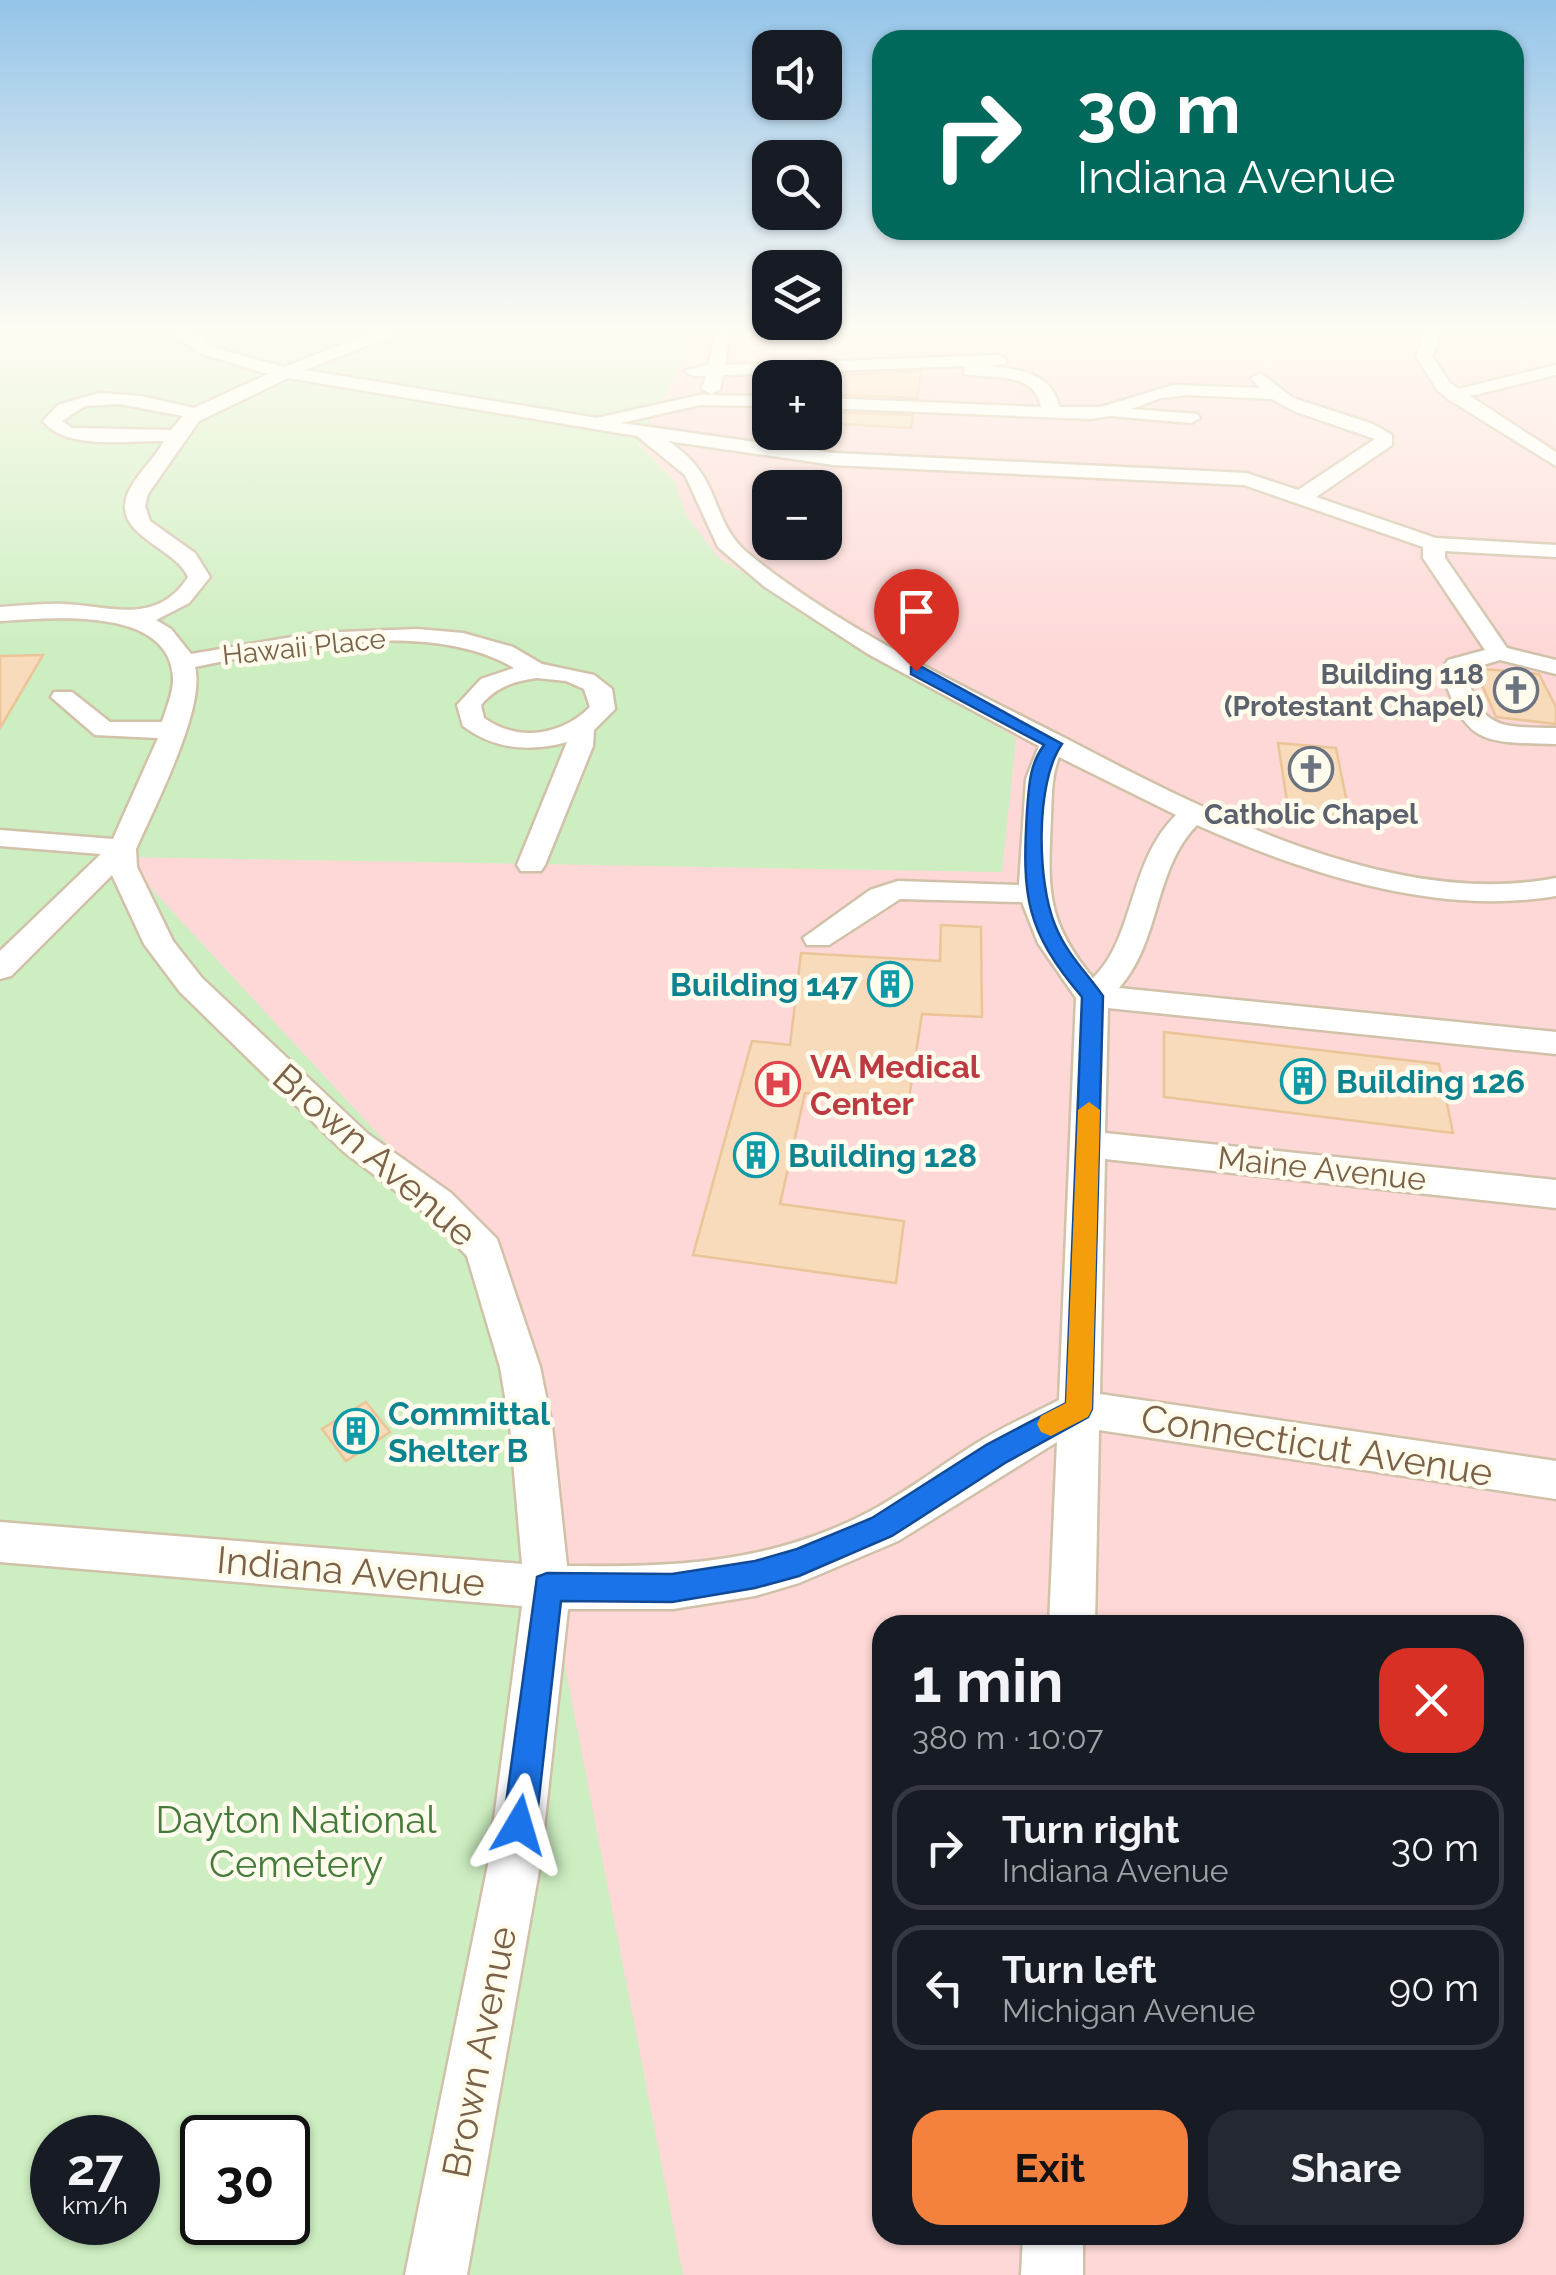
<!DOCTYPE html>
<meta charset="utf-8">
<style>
body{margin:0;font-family:Raleway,sans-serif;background:#242831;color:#f1f3f6;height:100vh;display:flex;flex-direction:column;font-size:38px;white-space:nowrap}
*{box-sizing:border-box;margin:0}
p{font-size:32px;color:#9ea1a6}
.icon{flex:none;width:55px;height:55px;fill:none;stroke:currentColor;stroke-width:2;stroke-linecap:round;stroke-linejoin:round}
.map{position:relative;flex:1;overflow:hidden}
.side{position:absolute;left:872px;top:1615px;width:652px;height:630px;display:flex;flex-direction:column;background:#171b24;border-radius:30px;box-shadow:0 2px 8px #0004}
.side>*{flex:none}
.banner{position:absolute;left:872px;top:30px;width:652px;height:210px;border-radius:30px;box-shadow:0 2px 8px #0004;background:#00695c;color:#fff;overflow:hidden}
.fabs{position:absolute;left:752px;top:30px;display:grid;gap:20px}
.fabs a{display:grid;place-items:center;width:90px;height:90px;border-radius:20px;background:#171b24;box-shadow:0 2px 8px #0004;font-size:50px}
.speed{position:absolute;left:30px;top:2115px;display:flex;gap:20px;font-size:50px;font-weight:700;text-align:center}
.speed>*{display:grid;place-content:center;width:130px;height:130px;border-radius:50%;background:#171b24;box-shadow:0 2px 8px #0004;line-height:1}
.speed small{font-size:25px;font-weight:400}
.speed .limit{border:5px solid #111;border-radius:15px;background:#fff;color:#111}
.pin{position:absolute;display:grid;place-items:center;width:85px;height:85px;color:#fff;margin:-102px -42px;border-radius:50% 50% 50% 0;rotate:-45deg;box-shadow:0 0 10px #0007}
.pin .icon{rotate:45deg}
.me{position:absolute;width:110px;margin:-55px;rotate:7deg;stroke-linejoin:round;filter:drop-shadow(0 0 8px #0008)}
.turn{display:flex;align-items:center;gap:35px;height:210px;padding:0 40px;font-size:45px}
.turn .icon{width:130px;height:130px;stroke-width:2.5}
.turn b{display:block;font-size:70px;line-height:85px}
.round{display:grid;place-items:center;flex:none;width:105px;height:105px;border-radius:30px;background:#242831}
.headline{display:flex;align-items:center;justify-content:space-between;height:170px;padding:0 40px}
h1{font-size:60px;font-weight:700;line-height:75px}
.button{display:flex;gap:20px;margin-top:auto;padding:20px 40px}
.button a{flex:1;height:115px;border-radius:30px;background:#f4823e;color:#111;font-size:40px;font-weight:700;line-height:115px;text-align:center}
.button a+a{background:#242831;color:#f1f3f6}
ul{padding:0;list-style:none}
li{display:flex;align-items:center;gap:30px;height:125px;margin:0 20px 15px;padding:0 20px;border:5px solid #363941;border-radius:30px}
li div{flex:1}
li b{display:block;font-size:38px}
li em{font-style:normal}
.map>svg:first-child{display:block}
.medical{fill:#fdd8d7;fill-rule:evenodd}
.green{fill:#cdeec1;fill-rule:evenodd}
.building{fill:#f7dbba;stroke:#ebc498;stroke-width:2.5}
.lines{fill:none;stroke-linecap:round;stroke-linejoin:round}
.minor-casing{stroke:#d1c1a9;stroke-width:5}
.minor{fill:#fff;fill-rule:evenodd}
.route{fill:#1a73e8;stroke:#114b97;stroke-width:2.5}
.slow{fill:#f59e0b}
.labels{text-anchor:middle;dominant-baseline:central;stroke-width:9;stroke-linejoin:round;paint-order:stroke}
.far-street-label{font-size:28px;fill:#7a6147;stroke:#fffbed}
.far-worship-label{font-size:28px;font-weight:bold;fill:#5b616d;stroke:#fffbed;text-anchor:end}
.culture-label{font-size:32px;font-weight:bold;fill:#0d838f;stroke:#fffbed;text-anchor:start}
.health-label{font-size:32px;font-weight:bold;fill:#be3a42;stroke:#fffbed;text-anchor:start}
.street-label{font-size:32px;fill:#7a6147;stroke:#fffbed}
.near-street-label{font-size:38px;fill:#7a6147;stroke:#fffbed}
.near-park-label{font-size:38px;fill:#447b3b;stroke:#fffbed}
</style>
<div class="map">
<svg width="1556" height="2275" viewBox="0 0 1556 2275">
<rect width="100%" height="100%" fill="#fef8e5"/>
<path class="medical" d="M0,330H1556V2275H0ZM770,378H825V432H770ZM770,488H825V542H770ZM882,1625H1515V2235H882ZM52,2138H138V2222H52ZM202,2138H288V2222H202Z"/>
<path class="green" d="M0,330H671L697,335L638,444L674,480L687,517L719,558L1016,738L1002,872L122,857L484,1249L683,2275H0ZM52,2138H138V2222H52ZM202,2138H288V2222H202Z"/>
<g class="building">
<polygon points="922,371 917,398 829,394 834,375"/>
<polygon points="825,412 913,415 911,428 825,423"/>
<polygon points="43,655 0,728 0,656"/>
<polygon points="1484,669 1539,674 1556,707 1556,724 1496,717 1476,671"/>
<polygon points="1278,743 1336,748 1347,803 1331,821 1311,819 1298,809 1288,808"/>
<polygon points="941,925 981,927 982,1017 922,1014 908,1105 805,1093 780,1204 904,1221 896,1283 693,1255 752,1041 790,1045 801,953 940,961"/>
<polygon points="1164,1032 1439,1064 1453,1133 1164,1097"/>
<polygon points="366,1402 390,1432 346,1461 322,1429"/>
</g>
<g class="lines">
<defs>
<g id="minor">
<path d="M171,330H189L211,347L284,367L376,331L407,330L305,370L597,418L700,395L770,396V406L700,405L621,423L834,453L1246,473L1298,490L1375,439L1296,412L1272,399L1187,395L1161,398L1131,409L1197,414L1200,418L1191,423L1110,416L1090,419L825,408V398L1041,407C1035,371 991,379 964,374L965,366L723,375L720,389L711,394L702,389L706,376H693L685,371L708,365L716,333L730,330L725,365L999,355L1007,360L1005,364L985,366C1014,368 1053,372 1059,407H1101L1173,385L1260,388L1251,378L1260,373L1293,398L1373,424L1392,435V445L1316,497L1436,538L1556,545V557L1445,551V558L1507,648L1556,660V674L1500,660L1466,670C1480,730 1499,727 1556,728V744C1480,742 1467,745 1441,671L1448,660L1485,650L1423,558V547L1244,485L834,465L668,441C725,478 708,522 750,555C844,631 956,682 1063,737C1203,810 1393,910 1556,878V896L1543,898C1427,913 1302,872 1197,825C1153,870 1161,941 1119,988L1556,1032V1054L1108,1008L1105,1133L1556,1180V1208L1105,1159L1100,1394L1556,1461V1499L1099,1430L1095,1625H1049L1057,1442L898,1541L799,1583L755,1596L673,1609H568L540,1865L467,2275H405L488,1865L522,1606L0,1562V1522L522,1564L510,1426L500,1367L467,1256L425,1213L344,1152L180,992L144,944L112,875L11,976L0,979V951L101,854L0,846V830L113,839L158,738L95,735L51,697L54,692H72L110,722H162C166,709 174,691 173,677C169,605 49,618 0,621V607C21,606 43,603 64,604C110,606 157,626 188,577C176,547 110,535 128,493C136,474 154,460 164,441C129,440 66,451 43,421L58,405L99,393L141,396L194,408L268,374L199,353ZM288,378L637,436L685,475L718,547L765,587L868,654L1039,746L1026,779L1019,885L898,881L870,890L803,938L807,945H829L900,899L1022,902L1038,943L1076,998L1059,1400C1032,1414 1003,1427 977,1443C940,1466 905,1493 867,1513C768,1564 675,1567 567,1566L552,1426L540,1367L497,1239L451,1193L368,1134L202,978L173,941L137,867L136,849C154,808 206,708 195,667C286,648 430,618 514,668L481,679L457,705L463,726C495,750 530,752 567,742L517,865L521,871H541L545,865L593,746L594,730L615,709L612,689L594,675L542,664L513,647L463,633L417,629L316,633L191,654L171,629L156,620L189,603L210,577L195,553L150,521L145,506L148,494L199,421ZM120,404L183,416L171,430L72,428L62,421L85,406ZM537,678L566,681L584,689L590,707C561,736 518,742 484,718L481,705C496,687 514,681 537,678ZM1059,757L1176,815C1128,862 1135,938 1093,978C1045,920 1048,888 1051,818C1052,797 1051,777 1059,757Z"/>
<polygon points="1420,330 1436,330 1438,341 1432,356 1450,383 1458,389 1556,365 1556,375 1470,396 1556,452 1556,466 1448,399 1438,391 1416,356 1422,341"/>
<polygon points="1023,2235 1083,2235 1083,2275 1021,2275"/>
</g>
</defs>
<use href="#minor" class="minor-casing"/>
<use href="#minor" class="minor"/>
</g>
<linearGradient id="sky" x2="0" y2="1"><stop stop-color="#94c4e9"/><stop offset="0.51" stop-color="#fffcf3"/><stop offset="1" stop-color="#fffcf3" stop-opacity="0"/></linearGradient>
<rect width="1556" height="648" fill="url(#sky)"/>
<path class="route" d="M911,667H922L1062,744C1035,782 1037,882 1055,925C1066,953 1086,972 1103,996L1092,1409L1088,1417L1005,1463L892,1536L799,1576L755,1588L672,1602L561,1601L536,1825L531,1837L519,1842L507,1837L503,1825L537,1577L547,1573L672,1574L755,1561L797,1549L872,1518L986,1445L1066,1403L1082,997C1025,930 1022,896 1027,811C1029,787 1029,765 1044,745L911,674Z"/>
<polygon class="slow" points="1089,1102 1100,1110 1092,1409 1088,1417 1051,1436 1041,1432 1037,1424 1041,1416 1066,1403 1078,1110"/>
<defs>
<symbol id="church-ring" viewBox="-11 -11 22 22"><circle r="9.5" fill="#fffbed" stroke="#6b7280" stroke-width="1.5"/><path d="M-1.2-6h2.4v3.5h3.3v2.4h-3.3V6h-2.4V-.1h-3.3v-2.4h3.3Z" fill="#6b7280"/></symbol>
<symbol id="building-ring" viewBox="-11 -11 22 22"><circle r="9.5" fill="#fffbed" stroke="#0f9aa8" stroke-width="1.5"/><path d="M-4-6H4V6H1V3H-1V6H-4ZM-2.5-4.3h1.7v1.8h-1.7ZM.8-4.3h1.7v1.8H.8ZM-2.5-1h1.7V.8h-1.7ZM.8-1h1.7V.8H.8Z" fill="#0f9aa8"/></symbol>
<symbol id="hospital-ring" viewBox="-11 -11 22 22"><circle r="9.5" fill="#fffbed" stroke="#e0444e" stroke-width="1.5"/><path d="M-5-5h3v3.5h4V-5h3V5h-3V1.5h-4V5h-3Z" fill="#e0444e"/></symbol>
</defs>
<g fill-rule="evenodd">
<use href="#church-ring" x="1491" y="665" width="50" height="50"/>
<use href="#church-ring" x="1286" y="744" width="50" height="50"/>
<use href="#building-ring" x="865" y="959" width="50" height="50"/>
<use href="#building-ring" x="1278" y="1056" width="50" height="50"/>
<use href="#hospital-ring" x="753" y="1059" width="50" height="50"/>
<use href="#building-ring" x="731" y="1130" width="50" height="50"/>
<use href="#building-ring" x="331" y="1406" width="50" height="50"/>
</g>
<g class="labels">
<g class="far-street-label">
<text transform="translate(304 647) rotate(-6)">Hawaii Place</text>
</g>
<g class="far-worship-label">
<text x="1484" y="674">Building 118<tspan x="1484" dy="32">(Protestant Chapel)</tspan></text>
<text x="1311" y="814" text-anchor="middle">Catholic Chapel</text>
</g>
<g class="culture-label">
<text x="858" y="984" text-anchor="end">Building 147</text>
<text x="1336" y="1081">Building 126</text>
<text x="788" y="1155">Building 128</text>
<text x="388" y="1413">Committal<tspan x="388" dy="37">Shelter B</tspan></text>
</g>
<g class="health-label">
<text x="810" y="1066">VA Medical<tspan x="810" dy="37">Center</tspan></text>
</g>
<g class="street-label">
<text transform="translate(1322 1168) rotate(6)">Maine Avenue</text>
</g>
<g class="near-street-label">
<text transform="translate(375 1155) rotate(41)">Brown Avenue</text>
<text transform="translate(1317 1445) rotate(9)">Connecticut Avenue</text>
<text transform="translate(351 1571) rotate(5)">Indiana Avenue</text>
<text transform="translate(479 2052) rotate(-79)">Brown Avenue</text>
</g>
<g class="near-park-label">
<text x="296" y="1819">Dayton National<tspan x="296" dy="44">Cemetery</tspan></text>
</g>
</g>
</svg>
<div class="fabs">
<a><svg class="icon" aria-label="sound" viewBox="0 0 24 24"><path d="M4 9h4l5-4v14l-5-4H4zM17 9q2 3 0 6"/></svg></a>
<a><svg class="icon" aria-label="search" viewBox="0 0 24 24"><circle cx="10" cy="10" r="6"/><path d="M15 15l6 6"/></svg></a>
<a><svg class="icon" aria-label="layers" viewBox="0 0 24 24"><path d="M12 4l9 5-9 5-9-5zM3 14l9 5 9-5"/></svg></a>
<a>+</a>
<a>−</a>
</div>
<div class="speed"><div>27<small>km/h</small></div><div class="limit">30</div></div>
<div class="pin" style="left:916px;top:671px;background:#d93025"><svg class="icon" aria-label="arrive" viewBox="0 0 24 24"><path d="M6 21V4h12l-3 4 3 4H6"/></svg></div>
<svg class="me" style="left:519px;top:1825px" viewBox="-20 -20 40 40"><path d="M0-17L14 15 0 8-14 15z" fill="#1a73e8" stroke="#fff" stroke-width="4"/></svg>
<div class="banner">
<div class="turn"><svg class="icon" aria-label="right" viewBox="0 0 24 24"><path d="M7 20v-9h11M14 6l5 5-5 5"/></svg><div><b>30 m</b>Indiana Avenue</div></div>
</div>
<section class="side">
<div class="headline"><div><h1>1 min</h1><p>380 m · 10:07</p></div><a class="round" style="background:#d93025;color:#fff"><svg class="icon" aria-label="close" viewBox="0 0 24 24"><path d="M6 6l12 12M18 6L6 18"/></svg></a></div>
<ul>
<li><svg class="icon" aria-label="right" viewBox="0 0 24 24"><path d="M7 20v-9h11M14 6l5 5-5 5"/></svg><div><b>Turn right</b><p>Indiana Avenue</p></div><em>30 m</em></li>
<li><svg class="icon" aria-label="left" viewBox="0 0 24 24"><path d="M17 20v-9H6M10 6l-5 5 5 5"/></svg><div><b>Turn left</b><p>Michigan Avenue</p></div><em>90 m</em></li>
</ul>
<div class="button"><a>Exit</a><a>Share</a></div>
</section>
</div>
